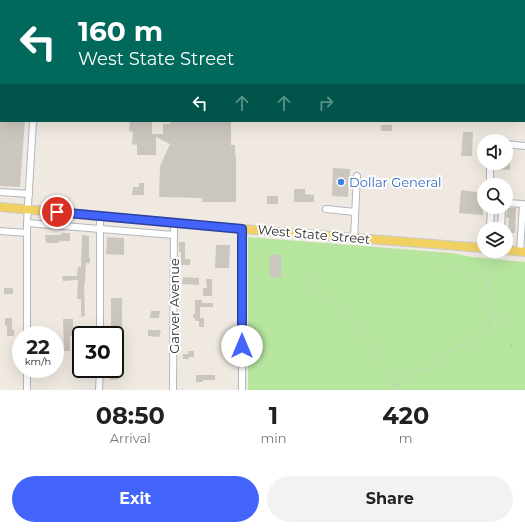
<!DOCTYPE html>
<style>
body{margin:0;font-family:Montserrat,sans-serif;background:#f2f2f2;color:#202124;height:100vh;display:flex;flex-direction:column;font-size:15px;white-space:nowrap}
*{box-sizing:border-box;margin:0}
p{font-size:13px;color:#757577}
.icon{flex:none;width:22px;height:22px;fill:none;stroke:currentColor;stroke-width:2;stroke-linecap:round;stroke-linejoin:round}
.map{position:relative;height:390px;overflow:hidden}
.details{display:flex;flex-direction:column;background:#fff;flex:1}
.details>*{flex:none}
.hud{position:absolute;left:0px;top:0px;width:525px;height:122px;box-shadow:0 4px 16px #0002;background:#00695c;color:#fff;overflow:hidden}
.tools{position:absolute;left:477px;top:134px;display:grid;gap:8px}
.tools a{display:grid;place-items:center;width:36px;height:36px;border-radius:50%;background:#fff;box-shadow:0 4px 16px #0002;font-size:20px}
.speed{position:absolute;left:12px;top:326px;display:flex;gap:8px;font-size:20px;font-weight:700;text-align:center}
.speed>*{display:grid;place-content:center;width:52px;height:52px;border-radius:50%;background:#fff;box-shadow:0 4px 16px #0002;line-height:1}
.speed small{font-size:10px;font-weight:400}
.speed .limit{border:2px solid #111;border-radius:6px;background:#fff;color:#111}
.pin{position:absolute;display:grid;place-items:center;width:34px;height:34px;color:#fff;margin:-17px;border:2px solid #fff;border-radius:50%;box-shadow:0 1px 4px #0007}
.me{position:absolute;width:44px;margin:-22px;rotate:0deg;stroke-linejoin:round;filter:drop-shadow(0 0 3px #0008)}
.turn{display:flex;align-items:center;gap:14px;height:84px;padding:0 12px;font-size:18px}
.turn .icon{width:52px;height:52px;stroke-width:2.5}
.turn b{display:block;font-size:28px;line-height:34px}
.lanes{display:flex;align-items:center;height:38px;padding:0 12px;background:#0003;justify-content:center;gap:20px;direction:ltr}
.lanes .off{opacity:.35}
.eta{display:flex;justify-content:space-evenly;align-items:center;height:68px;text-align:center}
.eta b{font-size:24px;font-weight:700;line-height:28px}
.button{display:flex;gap:8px;margin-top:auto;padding:8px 12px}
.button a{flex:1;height:46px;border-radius:24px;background:#4264fb;color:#fff;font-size:16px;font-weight:700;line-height:46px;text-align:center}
.button a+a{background:#f2f2f2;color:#202124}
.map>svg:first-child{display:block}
.grass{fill:#b6e59e}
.park{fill:url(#park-tufts)}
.building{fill:#cbc7bf}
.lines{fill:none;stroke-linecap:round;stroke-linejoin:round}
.minor-tunnel{stroke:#c8c4bd;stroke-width:6;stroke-dasharray:6 3;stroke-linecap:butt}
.minor-casing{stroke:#b4b7c1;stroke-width:8}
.major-casing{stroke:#c9c9c9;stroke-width:10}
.path{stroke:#c9c9c9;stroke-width:1;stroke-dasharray:3 2;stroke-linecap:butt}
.minor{stroke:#fff;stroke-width:6}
.major{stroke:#f2d163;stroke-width:8}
.route-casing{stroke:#2b41a3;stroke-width:10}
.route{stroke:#4264fb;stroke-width:7}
.shop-dot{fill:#3f7fe0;stroke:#fff;stroke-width:1.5}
.labels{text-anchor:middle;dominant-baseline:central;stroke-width:4;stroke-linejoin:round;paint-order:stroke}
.shop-label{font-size:13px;fill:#366cbe;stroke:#fff;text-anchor:start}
.street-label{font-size:13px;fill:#2e2e2e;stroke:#fff}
</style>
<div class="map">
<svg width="525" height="390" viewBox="0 0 525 390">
<defs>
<pattern id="park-tufts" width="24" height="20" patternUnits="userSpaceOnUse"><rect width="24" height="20" fill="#b6e59e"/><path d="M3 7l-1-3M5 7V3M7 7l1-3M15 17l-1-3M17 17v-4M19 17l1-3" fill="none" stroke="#9dc588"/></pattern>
</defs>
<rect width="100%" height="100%" fill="#efe9e1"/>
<polygon class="grass" points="248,237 452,253 472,257 525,262 525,390 248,390"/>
<polygon class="park" points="515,342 519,342 522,345 521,354 512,354 509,350 511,345"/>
<g class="building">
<polygon points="0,121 25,121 20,187 0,186"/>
<polygon points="130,121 152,121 152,134 163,134 163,124 170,124 170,121 231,121 231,145 235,145 235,154 236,156 236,202 202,202 202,198 159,197 160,166 170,144 156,137 156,155 137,155 137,145 132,144 133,132 129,131"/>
<rect x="381" y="125" width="11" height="6"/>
<polygon points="463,132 473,132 472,156 461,156"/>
<polygon points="506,162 510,162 510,170 497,169 498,163 506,163"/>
<polygon points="333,168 350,169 348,197 332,196"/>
<polygon points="139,183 144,183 144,195 132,195 133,187 139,187"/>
<polygon points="294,189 305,189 305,194 314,195 314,202 294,202"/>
<polygon points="461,190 484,193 483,215 459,213"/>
<rect x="267" y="196" width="11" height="8"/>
<polygon points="507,208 516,208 515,233 508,233 509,218 506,218"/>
<polygon points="61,233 70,233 70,241 59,241 59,243 46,243 45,235 61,235"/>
<polygon points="82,235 89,236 89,258 90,258 90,263 86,263 85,284 84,284 85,316 81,317 81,299 77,299 78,280 63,281 62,276 77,276 78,267 81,267"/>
<polygon points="107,237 124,238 124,255 106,254"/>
<polygon points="179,242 185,242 185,259 190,259 190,265 181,265 181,252 179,252"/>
<polygon points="216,245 230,245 229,268 215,268"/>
<rect x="270" y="255" width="11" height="22"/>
<polygon points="183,277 199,278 199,285 182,284"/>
<polygon points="206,279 212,279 212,296 203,296 203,288 207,288"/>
<rect x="4" y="288" width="9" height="6"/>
<polygon points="111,298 122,298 122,328 117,328 117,335 111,335"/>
<polygon points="195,300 202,300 202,303 213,303 213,307 200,307 200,318 204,318 204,327 199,327 199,321 195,321 195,318 193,318 193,314 195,314"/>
<polygon points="151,311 160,311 159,318 150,318"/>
<polygon points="5,318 12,318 12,330 14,330 14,336 7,336 7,326 5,326"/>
<polygon points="63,319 73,319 73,329 79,329 79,336 70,336 70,351 64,351"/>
<polygon points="148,330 161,330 159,337 148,336"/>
<polygon points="188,351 194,351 194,357 189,357 189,359 183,359 183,354 188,354"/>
<polygon points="110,373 119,373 119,379 110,380"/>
<polygon points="196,375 215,375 215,380 203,380 203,382 196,382"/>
</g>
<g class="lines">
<polyline class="minor-tunnel" points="0,86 1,86"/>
<defs>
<g id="minor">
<polyline points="252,1 252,0"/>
<polyline points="493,1 494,0"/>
<polyline points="524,24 525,24"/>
<polyline points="0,56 1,56"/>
<polyline points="0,78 1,78"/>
<polyline points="506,144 525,146"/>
<polyline points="490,185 490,163"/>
<polyline points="0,192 29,194"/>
<polyline points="506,203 523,204 520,251"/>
<polyline points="326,209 355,212"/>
<polyline points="27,223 174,235"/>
<polyline points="490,229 491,207"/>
<polyline points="501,229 502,207"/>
<polyline points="0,231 27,233"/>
<polyline points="354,238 357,176"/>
<polyline points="27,335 27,223 33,121"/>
<polyline points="100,335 100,216"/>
<polyline points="27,390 27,369"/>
<polyline points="99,390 100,369"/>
<polyline points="173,390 174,222"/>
<polyline points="242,390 242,229"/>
</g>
<g id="major">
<polyline points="0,207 242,229 484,248"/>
<polyline points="506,250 525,252"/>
</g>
</defs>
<use href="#minor" class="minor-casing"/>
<use href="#major" class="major-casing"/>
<g class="path">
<polyline points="314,274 315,284 319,293 339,306 373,348 400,390"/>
<path d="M491,315C500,318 505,321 510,330"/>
<polyline points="461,344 471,352"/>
<path d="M398,386L409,375L437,365L442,362L452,348L487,329C494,321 489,290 487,279C481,273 477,274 469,276L455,268L444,267"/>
</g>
<use href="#minor" class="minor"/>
<use href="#major" class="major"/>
</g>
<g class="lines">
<defs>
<polyline id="route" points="57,212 242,229 242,346"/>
</defs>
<use href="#route" class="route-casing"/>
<use href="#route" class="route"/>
</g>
<circle class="shop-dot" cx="341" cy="182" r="4"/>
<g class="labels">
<g class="shop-label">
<text x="349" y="182">Dollar General</text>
</g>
<g class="street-label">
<text transform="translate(314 234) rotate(5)">West State Street</text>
<text transform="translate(174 306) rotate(-90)">Garver Avenue</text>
</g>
</g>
</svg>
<div class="tools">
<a><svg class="icon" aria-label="sound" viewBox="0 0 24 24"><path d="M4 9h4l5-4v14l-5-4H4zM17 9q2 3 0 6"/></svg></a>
<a><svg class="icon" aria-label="search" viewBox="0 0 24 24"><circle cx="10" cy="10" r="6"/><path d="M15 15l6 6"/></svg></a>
<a><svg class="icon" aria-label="layers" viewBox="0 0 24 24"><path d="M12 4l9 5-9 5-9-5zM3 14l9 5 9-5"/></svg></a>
</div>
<div class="speed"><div>22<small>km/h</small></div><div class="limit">30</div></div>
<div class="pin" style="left:57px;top:212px;background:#d93025"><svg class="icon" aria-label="arrive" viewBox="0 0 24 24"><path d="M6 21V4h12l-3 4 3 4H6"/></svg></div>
<svg class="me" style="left:242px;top:346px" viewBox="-20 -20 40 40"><circle r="19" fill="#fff"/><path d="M0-13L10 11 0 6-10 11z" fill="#4264fb"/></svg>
<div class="hud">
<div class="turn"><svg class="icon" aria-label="left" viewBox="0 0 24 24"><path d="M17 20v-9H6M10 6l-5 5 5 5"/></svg><div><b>160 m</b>West State Street</div></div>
<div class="lanes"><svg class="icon" aria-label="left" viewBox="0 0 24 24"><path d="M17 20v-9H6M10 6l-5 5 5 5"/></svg><svg class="icon off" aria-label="ahead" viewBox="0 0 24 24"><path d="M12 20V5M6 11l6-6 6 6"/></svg><svg class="icon off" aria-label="ahead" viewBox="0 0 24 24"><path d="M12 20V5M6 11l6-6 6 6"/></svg><svg class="icon off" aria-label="right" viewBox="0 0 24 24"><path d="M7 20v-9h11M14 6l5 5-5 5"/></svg></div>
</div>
</div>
<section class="details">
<div class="eta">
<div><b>08:50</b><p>Arrival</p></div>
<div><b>1</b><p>min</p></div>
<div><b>420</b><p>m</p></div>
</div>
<div class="button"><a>Exit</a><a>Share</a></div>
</section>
